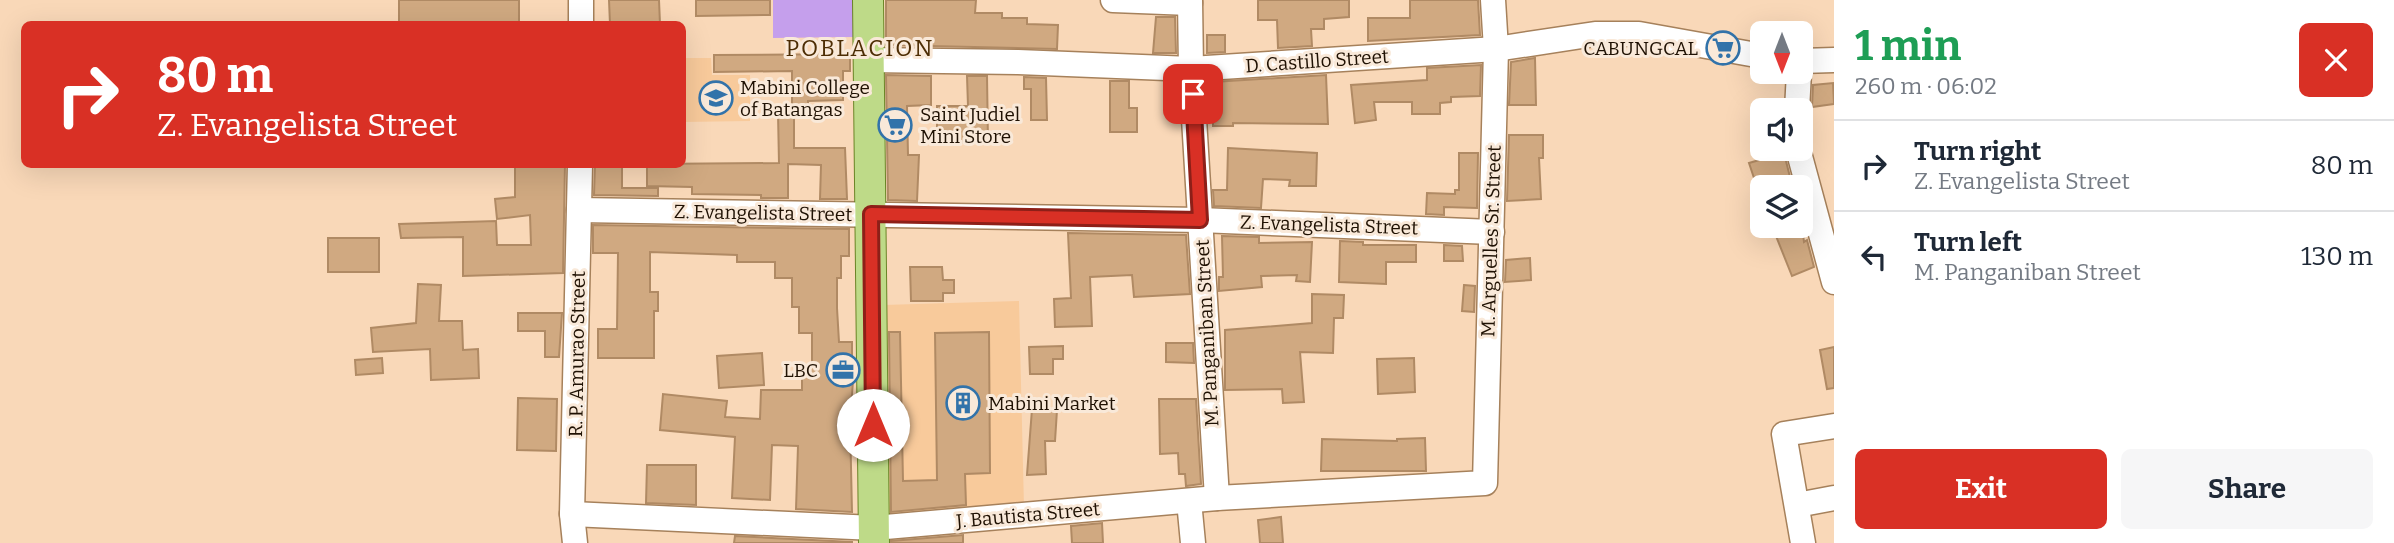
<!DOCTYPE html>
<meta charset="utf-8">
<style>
body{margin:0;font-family:Bitter,serif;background:#f6f6f7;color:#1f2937;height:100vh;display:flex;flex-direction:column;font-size:26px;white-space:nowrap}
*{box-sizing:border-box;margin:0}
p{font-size:23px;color:#747a83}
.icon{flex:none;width:38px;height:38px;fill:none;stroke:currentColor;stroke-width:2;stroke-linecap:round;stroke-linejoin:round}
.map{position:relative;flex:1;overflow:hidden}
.panel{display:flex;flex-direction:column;background:#fff;width:560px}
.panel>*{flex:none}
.top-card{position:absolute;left:21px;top:21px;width:665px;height:147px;border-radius:10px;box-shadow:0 7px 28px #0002;background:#d93025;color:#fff;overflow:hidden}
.needle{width:46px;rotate:180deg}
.controls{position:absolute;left:1750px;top:21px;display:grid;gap:14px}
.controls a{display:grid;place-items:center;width:63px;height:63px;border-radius:10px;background:#fff;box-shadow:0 7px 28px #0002;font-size:35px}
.pin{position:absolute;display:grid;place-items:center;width:60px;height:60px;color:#fff;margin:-30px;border-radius:14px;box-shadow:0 4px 10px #0006}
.me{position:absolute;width:77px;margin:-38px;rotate:0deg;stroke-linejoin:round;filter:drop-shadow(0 0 5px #0008)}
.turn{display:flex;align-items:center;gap:24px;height:147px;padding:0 21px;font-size:32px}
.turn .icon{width:91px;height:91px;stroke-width:2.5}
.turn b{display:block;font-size:49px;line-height:60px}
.round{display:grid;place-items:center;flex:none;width:74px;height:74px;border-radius:10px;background:#f6f6f7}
.head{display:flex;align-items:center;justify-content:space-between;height:119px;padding:0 21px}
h1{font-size:42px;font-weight:700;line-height:52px;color:#1e9e55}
.primary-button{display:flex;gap:14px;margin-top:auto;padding:14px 21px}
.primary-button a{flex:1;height:80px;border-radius:10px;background:#d93025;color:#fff;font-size:28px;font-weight:700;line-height:80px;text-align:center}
.primary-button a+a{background:#f6f6f7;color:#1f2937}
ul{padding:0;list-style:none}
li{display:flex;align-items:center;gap:21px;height:91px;padding:0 21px;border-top:2px solid #e0e1e3}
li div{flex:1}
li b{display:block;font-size:26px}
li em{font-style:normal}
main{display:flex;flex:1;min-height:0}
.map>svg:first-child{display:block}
.built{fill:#f8ca9b}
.green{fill:#c59fec}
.building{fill:#d0a981;stroke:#b08a64;stroke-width:2}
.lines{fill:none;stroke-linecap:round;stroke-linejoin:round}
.minor-casing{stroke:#a6815b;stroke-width:27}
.major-casing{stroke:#6a8426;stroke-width:32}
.minor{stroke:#fff;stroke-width:24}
.major{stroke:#beda88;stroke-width:30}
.route-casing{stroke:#8d1f18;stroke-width:18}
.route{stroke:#d93025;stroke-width:12}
.labels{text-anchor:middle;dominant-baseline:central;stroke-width:6;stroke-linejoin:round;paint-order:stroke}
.poi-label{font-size:19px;fill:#1f1103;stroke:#f9e9d9;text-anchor:start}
.street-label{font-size:19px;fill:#1f1103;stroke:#f9e9d9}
.quarter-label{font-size:23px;letter-spacing:2px;fill:#4d2d04;stroke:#f9e9d9}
</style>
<main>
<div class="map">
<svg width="1834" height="543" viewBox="0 0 1834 543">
<rect width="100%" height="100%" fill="#f9d8b8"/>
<g class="built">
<polygon points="682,58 711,58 712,75 750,75 750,121 683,122"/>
<polygon points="1019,301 1024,507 884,516 883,305"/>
</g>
<polygon class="green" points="773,0 854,0 854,37 773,38"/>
<g class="building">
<polygon points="399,0 519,0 519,24 399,22"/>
<polygon points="609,0 659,0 660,24 610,24"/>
<polygon points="696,0 770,0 770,15 696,16"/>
<polygon points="886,0 976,0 975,13 1002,13 1002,18 1027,18 1027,24 1058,25 1057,49 886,45"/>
<polygon points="1258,0 1349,0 1349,17 1324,19 1324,29 1311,29 1312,46 1278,48 1277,20 1258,20"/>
<polygon points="1410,0 1478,0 1480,35 1368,41 1368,18 1410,18"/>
<polygon points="1156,17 1175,17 1176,53 1153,53"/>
<polygon points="1207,35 1225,35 1225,52 1207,53"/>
<polygon points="850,54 850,71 843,71 843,100 808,101 808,113 792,112 792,71 714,72 714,55"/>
<polygon points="1535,58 1536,105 1509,105 1511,62"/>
<polygon points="1481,65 1480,96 1451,97 1451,102 1440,103 1440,114 1412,114 1412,102 1374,102 1376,120 1355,123 1351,85 1427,80 1427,68"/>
<polygon points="886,75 931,76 931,105 907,106 908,155 919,155 917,201 888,200"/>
<polygon points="1326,75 1328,124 1233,123 1233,126 1213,126 1213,82"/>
<polygon points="967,76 987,76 988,142 937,143 937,106 968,106"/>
<polygon points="1024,77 1046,78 1047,120 1031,120 1031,89 1024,89"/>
<polygon points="1110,81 1129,81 1129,108 1137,108 1137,132 1110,132"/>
<polygon points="1833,83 1834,104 1812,107 1813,85"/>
<polygon points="778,113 794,113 794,148 845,148 847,199 820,199 821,165 788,164 788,198 761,198 761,195 692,194 692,187 647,186 647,164 779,163"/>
<polygon points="1509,135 1543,135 1543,158 1539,158 1541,199 1507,201"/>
<polygon points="1228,148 1317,153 1316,186 1289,186 1290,180 1263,179 1261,208 1214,206 1213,190 1227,190"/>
<polygon points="1459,153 1478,153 1477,208 1444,207 1444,215 1426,214 1427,193 1455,194 1455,190 1459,190"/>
<polygon points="1784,153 1792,185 1757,187 1749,163"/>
<polygon points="515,164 565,164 563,273 463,276 463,237 401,238 399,224 496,221 497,245 531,245 530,215 497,219 495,199 515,197"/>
<polygon points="595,164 622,164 622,188 658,188 658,196 594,195"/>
<polygon points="593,225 849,229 849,256 841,256 841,278 837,278 837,308 839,342 852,342 852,367 854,367 850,422 852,512 796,509 798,446 772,445 770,500 732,498 735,437 660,430 663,394 727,401 725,417 760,419 761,390 802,390 802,367 812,367 812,333 799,333 799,307 792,307 792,278 775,278 775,262 737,262 737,255 650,252 650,292 658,292 658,311 654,311 654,358 598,358 598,329 617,329 618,253 593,253"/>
<polygon points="1772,226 1802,226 1804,242 1807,240 1814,267 1792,276"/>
<polygon points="1068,233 1186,235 1190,294 1134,297 1132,275 1090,277 1092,326 1055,327 1054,299 1071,298"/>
<polygon points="1222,236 1259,237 1259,243 1312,242 1310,282 1296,281 1297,275 1261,276 1262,287 1219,291 1219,277 1223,277"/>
<rect x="328" y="238" width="51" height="34"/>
<polygon points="1340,241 1363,242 1363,245 1416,245 1416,262 1386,262 1386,284 1339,282"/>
<polygon points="1444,245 1462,246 1463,261 1444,261"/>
<polygon points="1530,258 1531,280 1505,282 1506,260"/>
<polygon points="910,267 942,267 943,280 954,280 954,293 943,293 943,301 911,301"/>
<polygon points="418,284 441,285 439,321 462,321 463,350 478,349 479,378 431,380 430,349 373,352 371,328 416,323"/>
<polygon points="1464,285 1475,286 1474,312 1462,311"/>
<polygon points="1312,294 1344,295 1343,318 1334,318 1333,353 1300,352 1304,402 1283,403 1282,389 1225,390 1225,330 1312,323"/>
<polygon points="518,313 562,313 559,357 545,357 545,331 518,331"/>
<polygon points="889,332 900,332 903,481 937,480 935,333 989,332 990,473 965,474 966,505 891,512"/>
<polygon points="1166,343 1193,343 1194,363 1166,362"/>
<polygon points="1063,346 1063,359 1053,359 1053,374 1030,374 1029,347"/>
<polygon points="1834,347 1834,388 1827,389 1820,350"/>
<polygon points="762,353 764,385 719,388 717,356"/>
<polygon points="382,358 383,373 356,375 355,360"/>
<polygon points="1414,358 1415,392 1378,394 1377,359"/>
<polygon points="518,398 557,399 556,451 517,450"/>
<polygon points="1159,399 1196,399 1201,484 1186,486 1185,474 1179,474 1178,453 1160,454"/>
<polygon points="1032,409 1057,410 1055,441 1045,441 1046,474 1027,475"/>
<polygon points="1425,438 1426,471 1321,471 1322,439 1397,441 1397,439"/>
<polygon points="647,465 696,465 696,505 646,503"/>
<polygon points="1281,517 1283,543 1260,543 1258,520"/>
<polygon points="1102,523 1103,543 1072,543 1071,526"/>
<polygon points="963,535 963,543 891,543 891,541"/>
<polygon points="735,536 852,542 852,543 734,543"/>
</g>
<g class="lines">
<defs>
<g id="minor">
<polyline points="581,0 581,24"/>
<polyline points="1113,0 1190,3"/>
<polyline points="1190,0 1191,69 1217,498"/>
<polyline points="868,60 1018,62 1191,69 1496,49 1595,34 1639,34 1762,56"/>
<polyline points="1801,61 1834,60"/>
<polyline points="1797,110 1799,72"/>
<polyline points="1798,149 1834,282"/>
<polyline points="579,210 1200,220 1492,232"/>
<polyline points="1189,501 1193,543"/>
<polyline points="1797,505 1834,498"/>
<polyline points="572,514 874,528 1217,498 1485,483 1496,49 1493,0"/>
<polyline points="575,543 572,514 580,164"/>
<polyline points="1803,543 1784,434 1834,426"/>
</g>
<polyline id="major" points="868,0 874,543"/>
</defs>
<use href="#minor" class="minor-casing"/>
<use href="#major" class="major-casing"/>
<use href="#minor" class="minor"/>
<use href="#major" class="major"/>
</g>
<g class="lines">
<defs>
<polyline id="route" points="873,425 871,214 1200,220 1193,94"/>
</defs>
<use href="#route" class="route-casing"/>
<use href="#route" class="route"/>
</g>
<defs>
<symbol id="supermarket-ring" viewBox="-11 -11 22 22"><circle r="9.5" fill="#f9e9d9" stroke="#3273aa" stroke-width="1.5"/><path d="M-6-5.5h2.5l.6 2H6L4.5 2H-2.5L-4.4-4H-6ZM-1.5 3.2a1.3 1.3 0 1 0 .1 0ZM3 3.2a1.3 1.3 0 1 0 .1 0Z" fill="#3273aa"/></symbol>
<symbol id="university-ring" viewBox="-11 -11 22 22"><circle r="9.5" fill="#f9e9d9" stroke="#3273aa" stroke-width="1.5"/><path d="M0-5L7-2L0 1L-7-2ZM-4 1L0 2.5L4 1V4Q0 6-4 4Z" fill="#3273aa"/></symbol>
<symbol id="office-ring" viewBox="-11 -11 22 22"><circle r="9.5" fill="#f9e9d9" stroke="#3273aa" stroke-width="1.5"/><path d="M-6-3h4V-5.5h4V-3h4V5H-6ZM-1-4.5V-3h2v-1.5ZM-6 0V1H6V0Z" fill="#3273aa"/></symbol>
<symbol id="building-ring" viewBox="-11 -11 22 22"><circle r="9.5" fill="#f9e9d9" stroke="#3273aa" stroke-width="1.5"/><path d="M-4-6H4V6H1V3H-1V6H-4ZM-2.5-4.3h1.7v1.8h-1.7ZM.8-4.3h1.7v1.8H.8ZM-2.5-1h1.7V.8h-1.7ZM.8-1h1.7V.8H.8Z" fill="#3273aa"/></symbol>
</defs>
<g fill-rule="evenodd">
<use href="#supermarket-ring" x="1704" y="29" width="38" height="38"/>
<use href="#university-ring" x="697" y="79" width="38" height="38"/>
<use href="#supermarket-ring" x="876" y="106" width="38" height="38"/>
<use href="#office-ring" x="824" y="351" width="38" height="38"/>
<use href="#building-ring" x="944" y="384" width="38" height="38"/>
</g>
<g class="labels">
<g class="poi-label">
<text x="1698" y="48" text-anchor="end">CABUNGCAL</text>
<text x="740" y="87">Mabini College<tspan x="740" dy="22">of Batangas</tspan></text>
<text x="920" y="114">Saint Judiel<tspan x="920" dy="22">Mini Store</tspan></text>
<text x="818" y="370" text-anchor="end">LBC</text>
<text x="988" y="403">Mabini Market</text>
</g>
<g class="street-label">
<text transform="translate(1317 61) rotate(-4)">D. Castillo Street</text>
<text transform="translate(763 213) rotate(1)">Z. Evangelista Street</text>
<text transform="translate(1329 225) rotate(2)">Z. Evangelista Street</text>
<text transform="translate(1491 241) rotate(-88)">M. Arguelles Sr. Street</text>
<text transform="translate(1207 333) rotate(-93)">M. Panganiban Street</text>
<text transform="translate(577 354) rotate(-89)">R. P. Amurao Street</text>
<text transform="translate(1028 515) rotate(-5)">J. Bautista Street</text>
</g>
<g class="quarter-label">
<text x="860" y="48">POBLACION</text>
</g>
</g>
</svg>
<div class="controls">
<a><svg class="needle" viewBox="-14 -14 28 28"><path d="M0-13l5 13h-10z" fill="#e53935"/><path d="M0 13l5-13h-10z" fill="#747a83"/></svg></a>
<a><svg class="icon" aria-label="sound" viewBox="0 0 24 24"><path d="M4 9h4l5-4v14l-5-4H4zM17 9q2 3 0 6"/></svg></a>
<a><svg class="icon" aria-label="layers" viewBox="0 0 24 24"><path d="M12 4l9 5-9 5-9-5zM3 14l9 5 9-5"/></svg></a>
</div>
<div class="pin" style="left:1193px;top:94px;background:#d93025"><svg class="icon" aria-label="arrive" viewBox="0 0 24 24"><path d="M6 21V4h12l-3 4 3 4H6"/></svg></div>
<svg class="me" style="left:873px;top:425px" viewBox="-20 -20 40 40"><circle r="19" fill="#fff"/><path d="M0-13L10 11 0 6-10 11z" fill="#d93025"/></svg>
<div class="top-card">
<div class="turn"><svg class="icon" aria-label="right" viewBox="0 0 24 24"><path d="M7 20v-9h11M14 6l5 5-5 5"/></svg><div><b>80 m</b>Z. Evangelista Street</div></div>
</div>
</div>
<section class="panel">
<div class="head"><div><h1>1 min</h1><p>260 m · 06:02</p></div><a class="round" style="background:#d93025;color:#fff"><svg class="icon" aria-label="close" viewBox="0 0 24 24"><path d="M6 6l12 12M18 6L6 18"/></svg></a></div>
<ul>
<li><svg class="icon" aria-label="right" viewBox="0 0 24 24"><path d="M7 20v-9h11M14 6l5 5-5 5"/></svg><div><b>Turn right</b><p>Z. Evangelista Street</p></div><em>80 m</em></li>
<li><svg class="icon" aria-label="left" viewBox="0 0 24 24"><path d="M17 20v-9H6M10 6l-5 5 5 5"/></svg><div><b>Turn left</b><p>M. Panganiban Street</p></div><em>130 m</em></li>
</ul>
<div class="primary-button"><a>Exit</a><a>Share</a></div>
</section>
</main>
